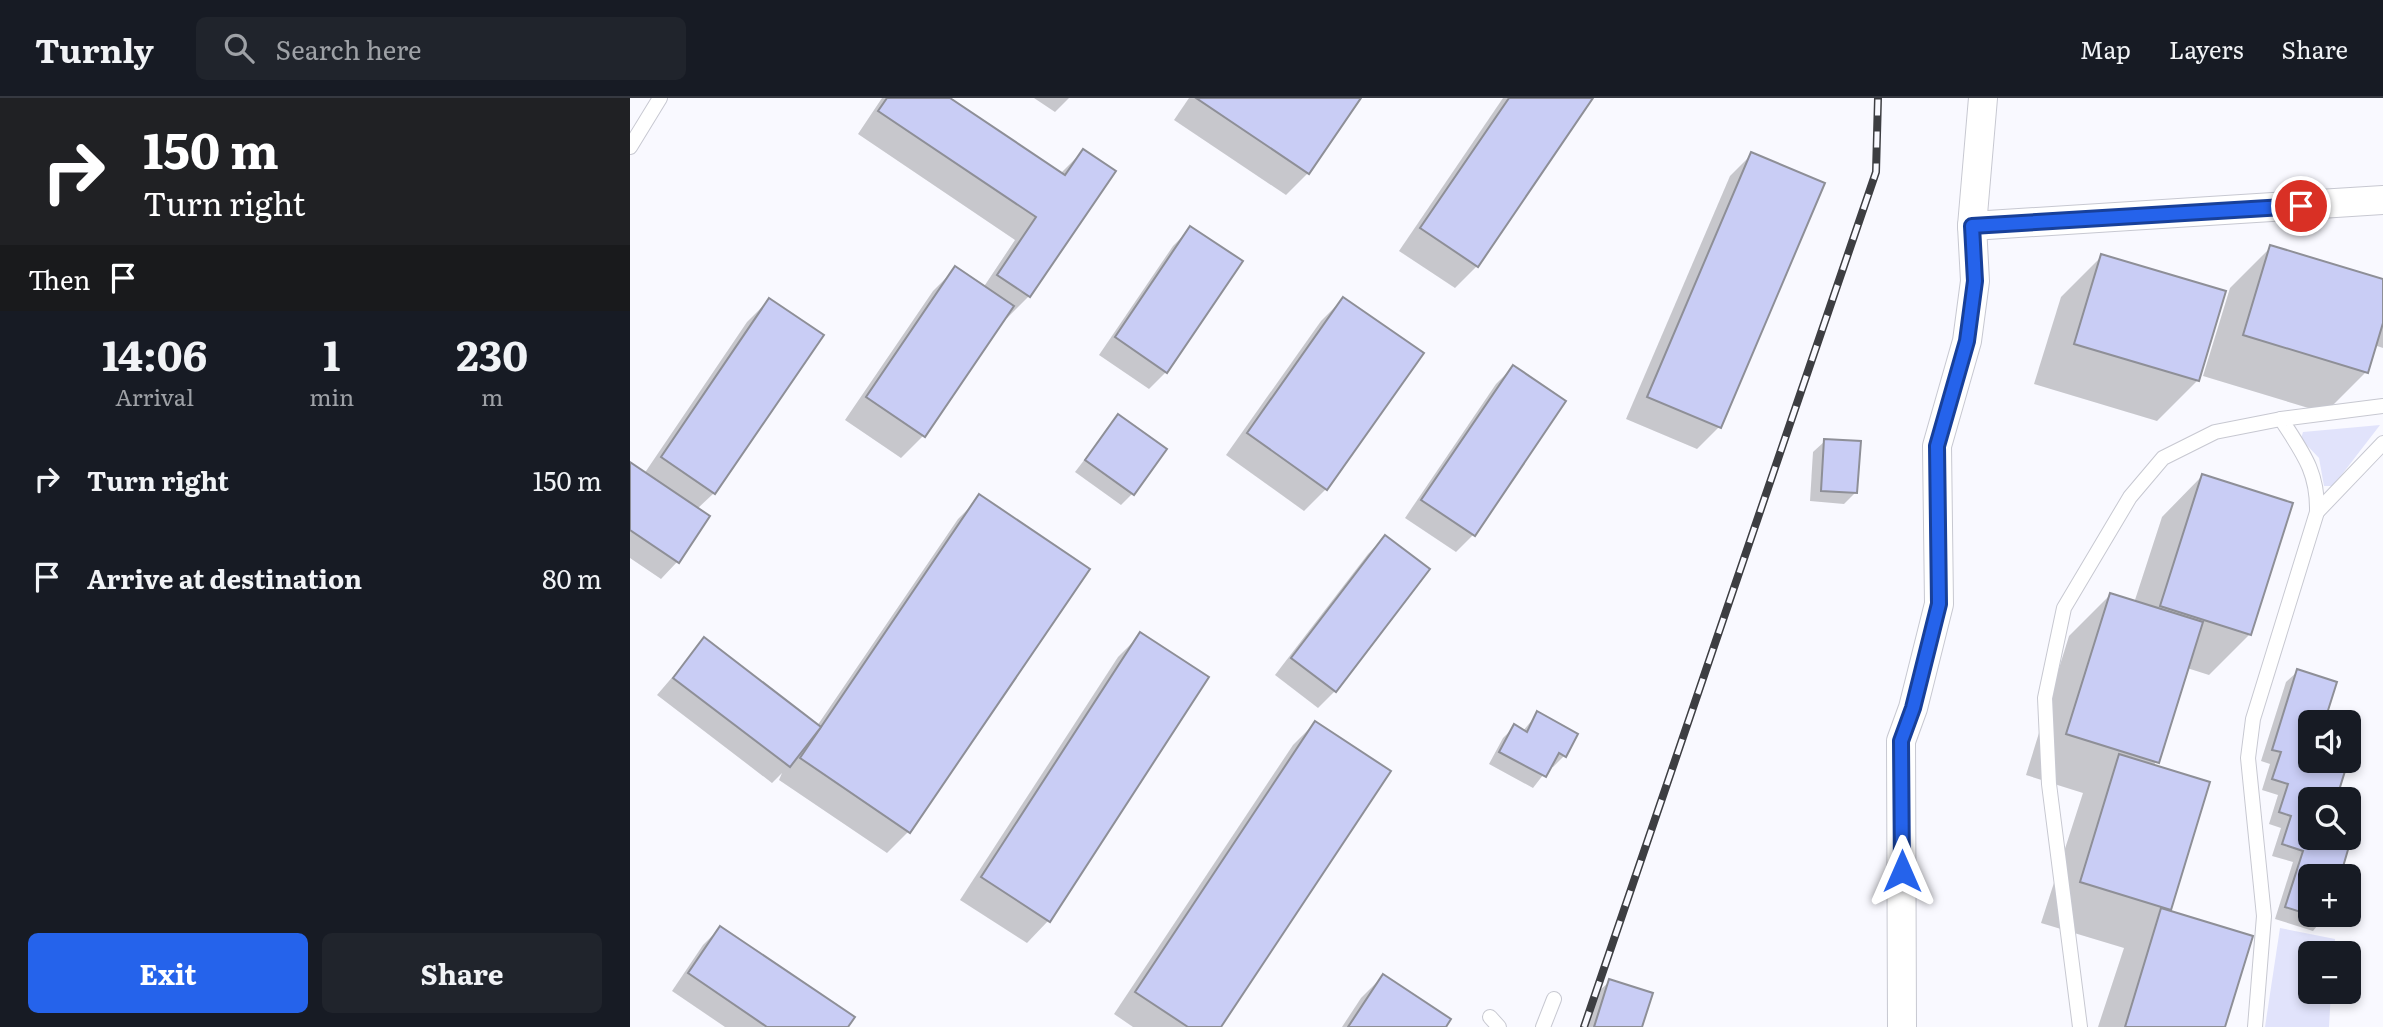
<!DOCTYPE html>
<meta charset="utf-8">
<style>
body{margin:0;font-family:Literata,serif;background:#20242c;color:#f1f3f6;height:100vh;display:flex;flex-direction:column;font-size:26px;white-space:nowrap}
*{box-sizing:border-box;margin:0}
p{font-size:23px;color:#9ea1a6}
.icon{flex:none;width:38px;height:38px;fill:none;stroke:currentColor;stroke-width:2;stroke-linecap:round;stroke-linejoin:round}
.map{position:relative;flex:1;overflow:hidden}
.sheet{display:flex;flex-direction:column;background:#171b24;width:630px}
.sheet>*{flex:none}
.banner{background:#202124;color:#fff;overflow:hidden}
.buttons{position:absolute;left:1668px;top:612px;display:grid;gap:14px}
.buttons a{display:grid;place-items:center;width:63px;height:63px;border-radius:10px;background:#171b24;box-shadow:0 4px 10px #0003;font-size:35px}
.pin{position:absolute;display:grid;place-items:center;width:60px;height:60px;color:#fff;margin:-30px;border:4px solid #fff;border-radius:50%;box-shadow:0 2px 7px #0007}
.me{position:absolute;width:77px;margin:-38px;rotate:0deg;stroke-linejoin:round;filter:drop-shadow(0 0 5px #0008)}
.turn{display:flex;align-items:center;gap:24px;height:147px;padding:0 28px;font-size:32px}
.turn .icon{width:91px;height:91px;stroke-width:2.5}
.turn b{display:block;font-size:49px;line-height:60px}
.then{display:flex;align-items:center;height:66px;padding:0 28px;background:#0003;gap:14px;font-size:26px}
.eta{display:flex;justify-content:space-evenly;align-items:center;height:119px;text-align:center}
.eta b{font-size:42px;font-weight:700;line-height:49px}
.action{display:flex;gap:14px;margin-top:auto;padding:14px 28px}
.action a{flex:1;height:80px;border-radius:10px;background:#2563eb;color:#fff;font-size:28px;font-weight:700;line-height:80px;text-align:center}
.action a+a{background:#20242c;color:#f1f3f6}
ul{padding:0;list-style:none}
li{display:flex;align-items:center;gap:21px;height:98px;padding:0 28px}
li div{flex:1}
li b{display:block;font-size:26px}
li em{font-style:normal}
header{display:flex;align-items:center;gap:42px;box-sizing:border-box;height:98px;padding:0 35px;background:#171b24;border-bottom:2px solid #363941}
header strong{font-size:33px}
nav{display:flex;gap:38px;margin-inline-start:auto;font-size:24px}
.search{width:490px;height:63px;background:#20242c;display:flex;align-items:center;gap:18px;box-sizing:border-box;padding:0 24px;border-radius:10px;color:#9ea1a6;font-size:26px}
main{display:flex;flex:1;min-height:0}
.map>svg:first-child{display:block}
.green{fill:#e1e3fb}
.shadow{fill:#0003}
.building{fill:#c9cdf5;stroke:#8e8f97;stroke-width:2}
.lines{fill:none;stroke-linecap:round;stroke-linejoin:round}
.lane-casing{stroke:#c7c8d1;stroke-width:16}
.street-casing{stroke:#c7c8d1;stroke-width:30}
.lane{stroke:#fff;stroke-width:14}
.street{stroke:#fff;stroke-width:28}
.rail-casing{stroke:#3d3e42;stroke-width:8}
.rail{stroke:#f9f9ff;stroke-width:5;stroke-dasharray:16;stroke-linecap:butt}
.route-casing{stroke:#184099;stroke-width:18}
.route{stroke:#2563eb;stroke-width:12}
</style>
<header>
<strong>Turnly</strong>
<div class="search"><svg class="icon" aria-label="search" viewBox="0 0 24 24"><circle cx="10" cy="10" r="6"/><path d="M15 15l6 6"/></svg>Search here</div>
<nav><a>Map</a><a>Layers</a><a>Share</a></nav>
</header>
<main>
<section class="sheet">
<div class="banner">
<div class="turn"><svg class="icon" aria-label="right" viewBox="0 0 24 24"><path d="M7 20v-9h11M14 6l5 5-5 5"/></svg><div><b>150 m</b>Turn right</div></div>
<div class="then">Then<svg class="icon" aria-label="arrive" viewBox="0 0 24 24"><path d="M6 21V4h12l-3 4 3 4H6"/></svg></div>
</div>
<div class="eta">
<div><b>14:06</b><p>Arrival</p></div>
<div><b>1</b><p>min</p></div>
<div><b>230</b><p>m</p></div>
</div>
<ul>
<li><svg class="icon" aria-label="right" viewBox="0 0 24 24"><path d="M7 20v-9h11M14 6l5 5-5 5"/></svg><div><b>Turn right</b></div><em>150 m</em></li>
<li><svg class="icon" aria-label="arrive" viewBox="0 0 24 24"><path d="M6 21V4h12l-3 4 3 4H6"/></svg><div><b>Arrive at destination</b></div><em>80 m</em></li>
</ul>
<div class="action"><a>Exit</a><a>Share</a></div>
</section>
<div class="map">
<svg width="1753" height="929" viewBox="0 0 1753 929">
<rect width="100%" height="100%" fill="#f9f9ff"/>
<g class="green">
<polygon points="1750,327 1703,388 1694,388 1689,360 1671,341 1673,334"/>
<polygon points="1650,830 1705,841 1704,856 1680,856 1680,894 1701,894 1699,929 1635,929"/>
</g>
<g class="shadow">
<polygon points="252,0 317,0 430,76 453,53 399,198 377,220 375,219 293,338 271,360 215,322 303,193 325,171 353,190 385,142 228,36"/>
<polygon points="404,0 439,0 425,14"/>
<polygon points="559,0 729,0 678,75 656,97 544,22"/>
<polygon points="873,0 961,0 847,168 825,190 769,153"/>
<polygon points="1122,56 1193,86 1089,329 1067,351 996,321 1100,78"/>
<polygon points="560,131 536,274 519,291 469,257 543,148"/>
<polygon points="1641,149 1753,183 1753,250 1744,247 1736,274 1695,315 1573,278 1600,190"/>
<polygon points="1472,158 1567,283 1527,323 1404,286 1431,199"/>
<polygon points="713,201 696,391 674,413 596,357 691,223"/>
<polygon points="139,202 84,395 67,411 47,464 31,481 0,460 0,366 14,376 117,224"/>
<polygon points="883,269 934,304 843,437 826,454 775,420 866,286"/>
<polygon points="488,318 502,396 491,407 445,374"/>
<polygon points="1195,343 1226,394 1214,406 1180,403 1183,354"/>
<polygon points="1572,378 1620,536 1579,577 1557,570 1524,668 1540,811 1537,814 1593,929 1468,929 1494,850 1411,825 1453,695 1396,677 1439,538 1480,497 1504,505 1532,419"/>
<polygon points="350,399 279,733 257,755 149,682 152,675 142,685 27,597 74,542 187,628 328,421"/>
<polygon points="755,439 705,593 688,610 645,577 738,456"/>
<polygon points="510,537 418,823 397,845 330,802 488,559"/>
<polygon points="1668,573 1680,625 1680,817 1696,817 1683,833 1645,821 1663,764 1642,758 1651,730 1639,726 1648,697 1632,692 1640,666 1631,663 1656,584"/>
<polygon points="908,615 934,658 923,669 920,668 903,690 859,666 873,640 884,629 893,633"/>
<polygon points="685,625 589,929 503,929 484,916 663,647"/>
<polygon points="90,830 216,929 95,929 42,893 73,847"/>
<polygon points="753,878 814,929 712,929 731,900"/>
<polygon points="980,883 1011,929 957,929 968,894"/>
</g>
<g class="building">
<polygon points="257,0 320,0 435,77 453,51 486,73 400,199 367,177 406,119 248,13"/>
<polygon points="566,0 731,0 679,76"/>
<polygon points="879,0 963,0 848,169 790,130"/>
<polygon points="1121,54 1195,85 1091,330 1017,299"/>
<polygon points="560,128 613,163 537,275 485,239"/>
<polygon points="1640,147 1753,181 1753,225 1738,275 1613,237"/>
<polygon points="1471,156 1596,193 1569,283 1444,246"/>
<polygon points="325,168 384,208 295,339 236,299"/>
<polygon points="713,199 794,255 697,392 617,335"/>
<polygon points="139,200 194,237 85,396 31,359"/>
<polygon points="883,267 936,303 845,438 791,402"/>
<polygon points="488,316 537,351 504,397 455,362"/>
<polygon points="1194,341 1231,343 1227,395 1191,393"/>
<polygon points="0,364 80,418 49,465 0,432"/>
<polygon points="1572,376 1663,405 1621,537 1530,508"/>
<polygon points="349,396 460,471 280,735 170,660"/>
<polygon points="755,437 800,471 706,594 661,560"/>
<polygon points="1480,495 1573,524 1529,665 1436,636"/>
<polygon points="510,534 579,579 420,824 351,779"/>
<polygon points="74,539 191,629 160,669 43,580"/>
<polygon points="1667,571 1707,584 1694,625 1680,625 1680,663 1706,663 1704,669 1715,673 1706,702 1680,702 1680,740 1722,738 1710,779 1680,779 1680,817 1655,809 1673,753 1652,746 1661,718 1649,714 1658,686 1642,681 1651,654 1642,652"/>
<polygon points="907,613 948,636 936,659 929,655 916,679 869,654 884,626 897,634"/>
<polygon points="685,623 761,673 591,929 558,929 505,894"/>
<polygon points="1489,656 1580,684 1541,812 1450,784"/>
<polygon points="1531,810 1623,838 1595,929 1495,929"/>
<polygon points="90,828 225,919 218,929 137,929 58,875"/>
<polygon points="753,876 821,921 816,929 718,929"/>
<polygon points="979,881 1023,895 1012,929 964,929"/>
</g>
<g class="lines">
<defs>
<g id="lane">
<polyline points="0,49 30,0"/>
<polyline points="1687,414 1753,345"/>
<polyline points="860,919 869,929"/>
<polyline points="913,929 924,901"/>
<polyline points="1450,929 1419,686 1415,600 1434,510 1500,399 1533,360 1585,334 1651,321"/>
<path d="M1625,929L1634,818L1618,660L1623,621L1687,414C1688,373 1672,354 1651,321L1753,308"/>
</g>
<g id="street">
<polyline points="1342,128 1753,102"/>
<polyline points="1272,929 1271,643 1283,610 1309,506 1307,348 1337,243 1345,183 1342,128 1353,0"/>
</g>
</defs>
<use href="#lane" class="lane-casing"/>
<use href="#street" class="street-casing"/>
<use href="#lane" class="lane"/>
<use href="#street" class="street"/>
<defs>
<polyline id="rail" points="954,929 1246,74 1248,0"/>
</defs>
<use href="#rail" class="rail-casing"/>
<use href="#rail" class="rail"/>
</g>
<g class="lines">
<defs>
<polyline id="route" points="1272,773 1271,643 1283,610 1309,506 1307,348 1337,243 1345,183 1342,128 1671,108"/>
</defs>
<use href="#route" class="route-casing"/>
<use href="#route" class="route"/>
</g>
</svg>
<div class="buttons">
<a><svg class="icon" aria-label="sound" viewBox="0 0 24 24"><path d="M4 9h4l5-4v14l-5-4H4zM17 9q2 3 0 6"/></svg></a>
<a><svg class="icon" aria-label="search" viewBox="0 0 24 24"><circle cx="10" cy="10" r="6"/><path d="M15 15l6 6"/></svg></a>
<a>+</a>
<a>−</a>
</div>
<div class="pin" style="left:1671px;top:108px;background:#d93025"><svg class="icon" aria-label="arrive" viewBox="0 0 24 24"><path d="M6 21V4h12l-3 4 3 4H6"/></svg></div>
<svg class="me" style="left:1272px;top:773px" viewBox="-20 -20 40 40"><path d="M0-17L14 15 0 8-14 15z" fill="#2563eb" stroke="#fff" stroke-width="4"/></svg>
</div>
</main>
